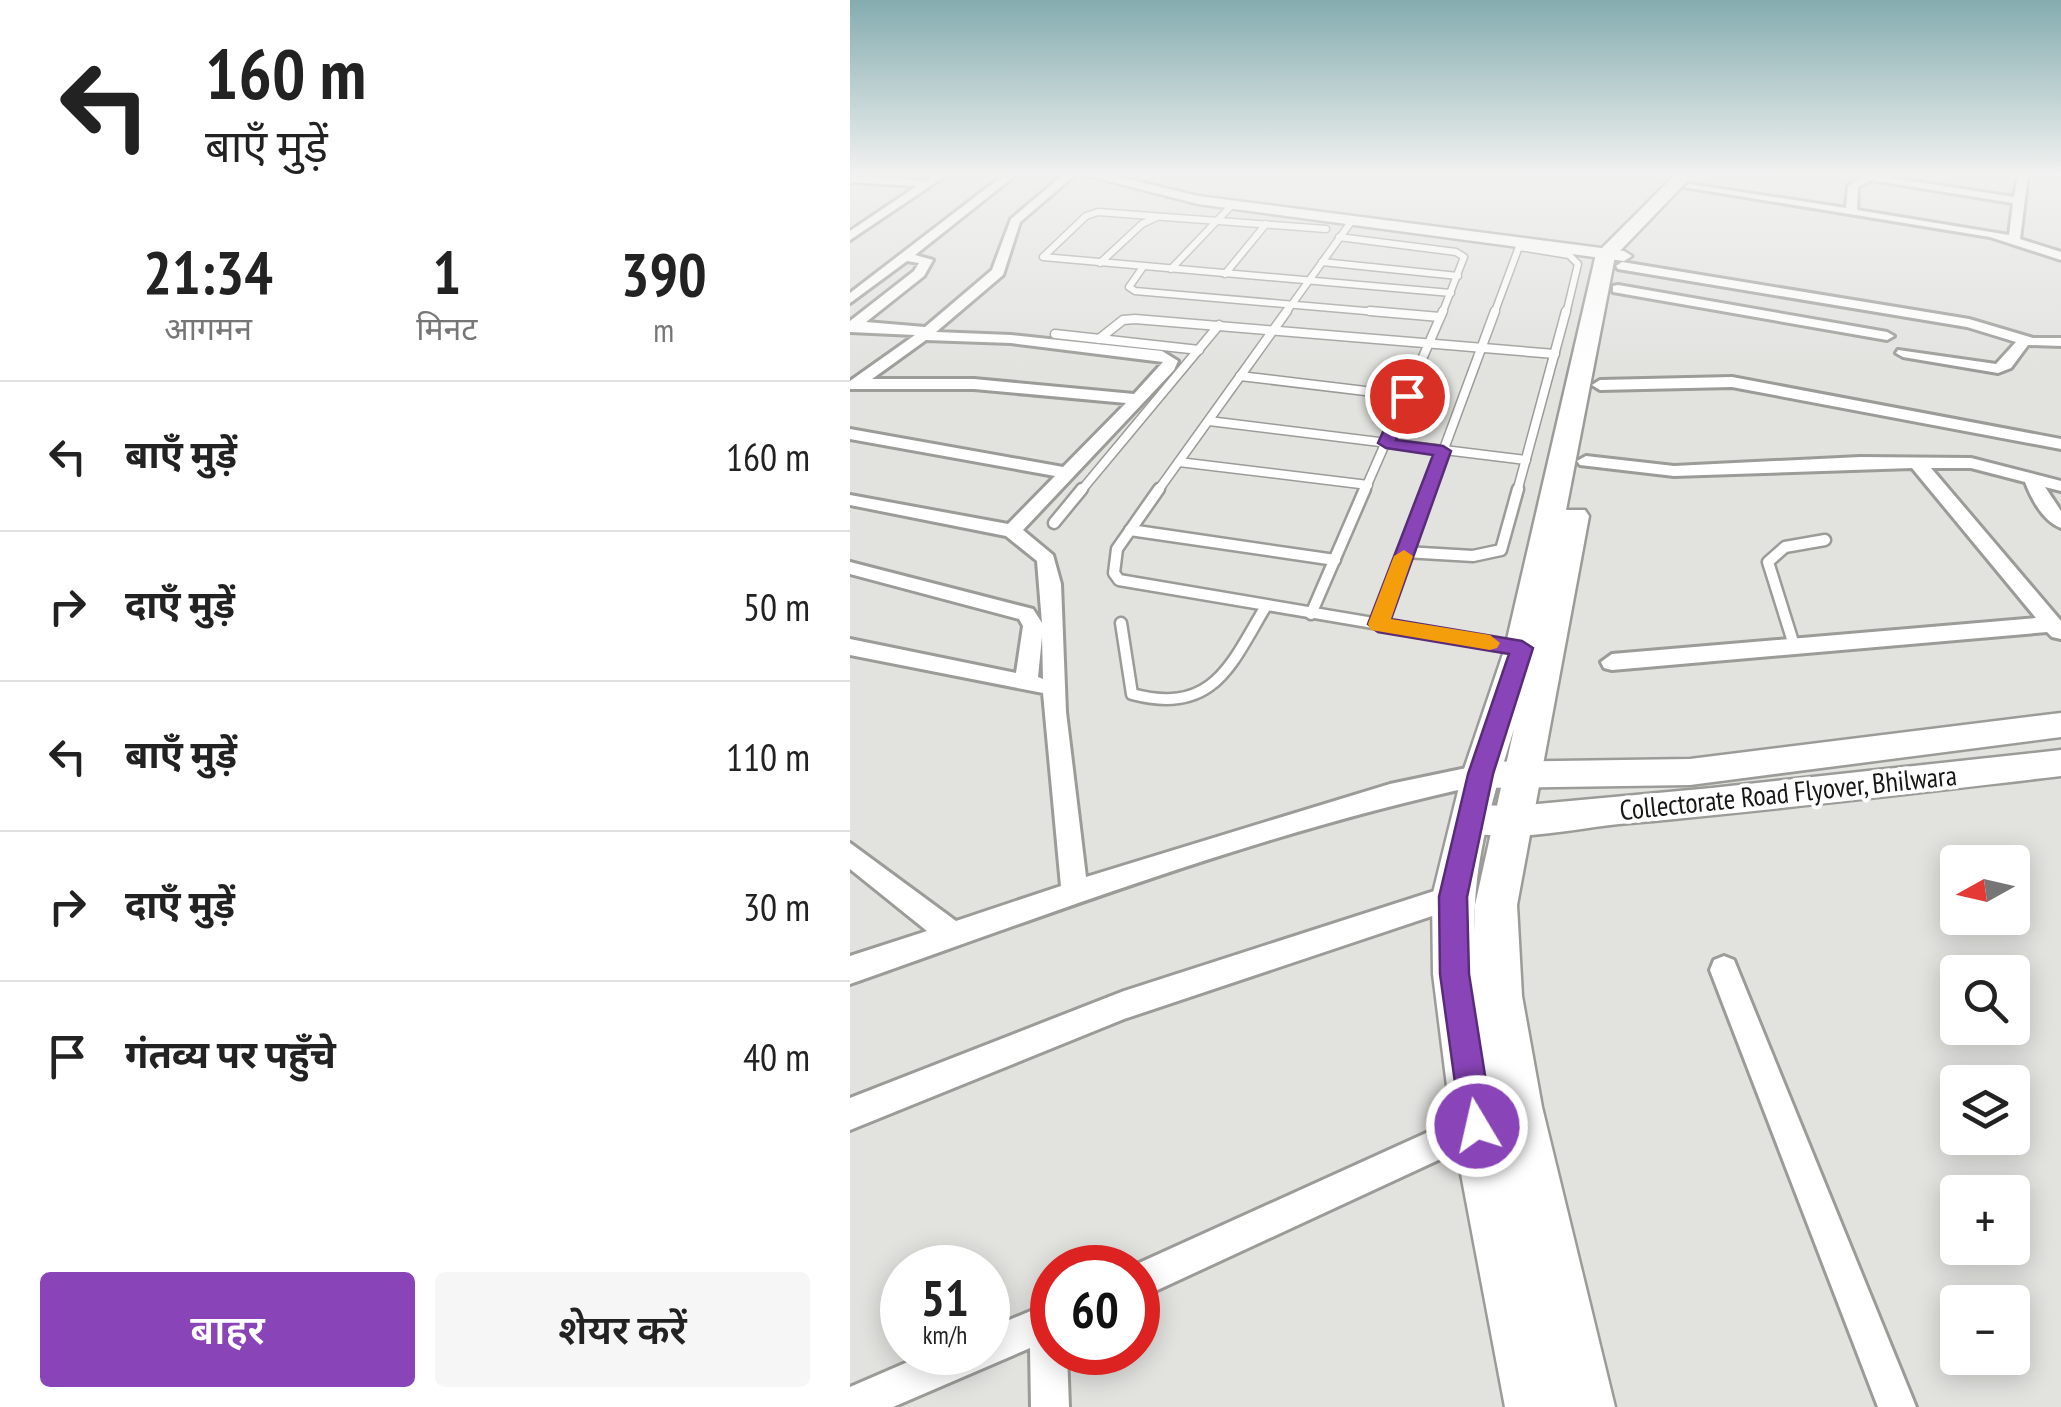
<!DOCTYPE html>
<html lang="hi">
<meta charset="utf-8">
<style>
body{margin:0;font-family:"PT Sans Narrow","Noto Sans Devanagari",sans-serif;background:#f6f6f6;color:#222;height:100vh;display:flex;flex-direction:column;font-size:38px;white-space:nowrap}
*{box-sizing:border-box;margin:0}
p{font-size:32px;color:#767676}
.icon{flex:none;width:55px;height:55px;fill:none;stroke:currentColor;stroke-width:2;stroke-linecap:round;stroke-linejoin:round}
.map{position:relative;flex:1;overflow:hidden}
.panel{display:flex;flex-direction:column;background:#fff;width:850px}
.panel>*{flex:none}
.guide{background:#fff;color:#222;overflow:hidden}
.needle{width:65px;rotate:262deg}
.tools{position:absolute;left:1090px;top:845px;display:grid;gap:20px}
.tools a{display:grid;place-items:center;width:90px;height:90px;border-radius:10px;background:#fff;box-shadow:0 5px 25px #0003;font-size:50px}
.speed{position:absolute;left:30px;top:1245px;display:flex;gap:20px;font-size:50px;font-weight:700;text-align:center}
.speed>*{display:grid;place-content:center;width:130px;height:130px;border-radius:50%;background:#fff;box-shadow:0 5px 25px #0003;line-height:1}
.speed small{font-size:25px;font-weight:400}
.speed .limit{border:15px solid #d22;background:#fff;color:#111}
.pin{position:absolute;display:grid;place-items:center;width:85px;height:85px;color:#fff;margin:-42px;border:5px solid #fff;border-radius:50%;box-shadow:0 2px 10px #0007}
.me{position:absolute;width:110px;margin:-55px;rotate:351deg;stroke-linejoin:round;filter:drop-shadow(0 0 8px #0008)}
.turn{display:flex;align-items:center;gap:35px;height:210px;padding:0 40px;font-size:45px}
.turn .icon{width:130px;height:130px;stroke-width:2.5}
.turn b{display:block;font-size:70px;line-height:85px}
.eta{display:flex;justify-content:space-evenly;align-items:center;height:170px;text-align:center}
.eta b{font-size:60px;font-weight:600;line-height:70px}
.button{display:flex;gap:20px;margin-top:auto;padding:20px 40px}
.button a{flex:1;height:115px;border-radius:10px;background:#8944b8;color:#fff;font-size:40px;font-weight:600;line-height:115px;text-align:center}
.button a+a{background:#f6f6f6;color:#222}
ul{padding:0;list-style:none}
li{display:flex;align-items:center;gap:30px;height:150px;padding:0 40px;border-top:2px solid #e0e0e0}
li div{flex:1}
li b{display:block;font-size:38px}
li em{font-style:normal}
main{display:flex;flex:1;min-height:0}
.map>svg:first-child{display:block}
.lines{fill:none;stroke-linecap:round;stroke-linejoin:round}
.lane-far2-casing{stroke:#9b9c98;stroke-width:9}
.lane-far1-casing{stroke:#9b9c98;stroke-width:11}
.lane-casing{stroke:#9b9c98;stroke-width:15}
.street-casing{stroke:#9b9c98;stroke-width:6}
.secondary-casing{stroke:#9b9c98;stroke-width:5}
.primary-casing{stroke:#9b9c98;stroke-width:5}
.lane-far2{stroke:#fff;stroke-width:6}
.lane-far1{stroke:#fff;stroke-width:8}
.lane{stroke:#fff;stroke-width:10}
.street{fill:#fff;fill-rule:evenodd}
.secondary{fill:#fff;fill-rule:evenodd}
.primary{fill:#fff;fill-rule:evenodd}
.route{fill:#8944b8;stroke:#592c78;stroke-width:2.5}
.slow{fill:#f59e0b}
.labels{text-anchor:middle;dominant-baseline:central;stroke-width:8;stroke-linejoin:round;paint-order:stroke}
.street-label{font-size:28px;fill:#171716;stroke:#fff}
</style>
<main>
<section class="panel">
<div class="guide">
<div class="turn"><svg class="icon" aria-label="left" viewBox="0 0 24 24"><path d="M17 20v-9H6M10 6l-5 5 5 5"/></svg><div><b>160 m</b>बाएँ मुड़ें</div></div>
</div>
<div class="eta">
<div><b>21:34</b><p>आगमन</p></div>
<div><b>1</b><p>मिनट</p></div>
<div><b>390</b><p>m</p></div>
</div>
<ul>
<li><svg class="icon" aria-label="left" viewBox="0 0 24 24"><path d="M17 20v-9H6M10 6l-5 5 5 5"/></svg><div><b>बाएँ मुड़ें</b></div><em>160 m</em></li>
<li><svg class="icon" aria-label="right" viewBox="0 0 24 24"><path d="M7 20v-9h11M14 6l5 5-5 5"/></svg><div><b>दाएँ मुड़ें</b></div><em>50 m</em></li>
<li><svg class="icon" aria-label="left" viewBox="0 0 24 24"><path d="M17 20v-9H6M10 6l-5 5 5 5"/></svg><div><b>बाएँ मुड़ें</b></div><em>110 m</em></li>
<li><svg class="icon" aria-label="right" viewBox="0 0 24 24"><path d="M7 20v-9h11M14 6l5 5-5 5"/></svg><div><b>दाएँ मुड़ें</b></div><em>30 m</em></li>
<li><svg class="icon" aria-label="arrive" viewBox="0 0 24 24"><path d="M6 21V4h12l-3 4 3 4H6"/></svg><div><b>गंतव्य पर पहुँचे</b></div><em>40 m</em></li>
</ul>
<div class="button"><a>बाहर</a><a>शेयर करें</a></div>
</section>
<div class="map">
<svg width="1211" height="1407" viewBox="0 0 1211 1407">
<rect width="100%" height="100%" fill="#e2e3df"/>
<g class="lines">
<defs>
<g id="lane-far2">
<polyline points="476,229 248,212 236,216 193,257 601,293"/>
<polyline points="489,237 606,252 614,257 592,314"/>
<polyline points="669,247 719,255 728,264 716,314"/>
<polyline points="472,262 608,276"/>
<polyline points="250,263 292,224 307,217"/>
<polyline points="293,267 279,287 285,291 550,314"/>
<polyline points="321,269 382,205"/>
<polyline points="375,274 416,224"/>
<polyline points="435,314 501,222"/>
<polyline points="644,314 670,244"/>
</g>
<g id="lane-far1">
<polyline points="520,311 590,317"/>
<polyline points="205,334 349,350"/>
<polyline points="249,339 273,320 285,319 705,354"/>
<polyline points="390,376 557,396"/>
<polyline points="359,421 676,460"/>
<polyline points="329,462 518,485"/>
<polyline points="230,492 369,325"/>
<polyline points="307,492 437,311"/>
<polyline points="514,492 593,311"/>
<polyline points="578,492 645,311"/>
<polyline points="667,492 716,311"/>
</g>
<g id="lane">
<polyline points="309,489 267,549 264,573 269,580 671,648"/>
<polyline points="204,523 232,489"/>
<polyline points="280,530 485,560"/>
<polyline points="555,552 623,556 651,550 668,489"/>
<polyline points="461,614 515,489"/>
<path d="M271,623L282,694C364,716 381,664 416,606"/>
<polyline points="529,625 579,489"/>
<polyline points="944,645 918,562 935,547 975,540"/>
</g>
<g id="street">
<polygon points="85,174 98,174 0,240 0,231 67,186 0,182 0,176 76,181"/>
<path d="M155,174H167L65,255L83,260L74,276L16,322L75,327L142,270L161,219L214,174H226L170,222L153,275L86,332L161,335L312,351L328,361L324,370L173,530L203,555L211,584L216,712L236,877L540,784L631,765L640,768L643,775L640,782L631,785C419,830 205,912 0,984V956L77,931L0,869V843L106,921L211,886L193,693L0,655V639L166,673L173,626L169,619L0,574V562L183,609L192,623L187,561L156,536L0,505V495L158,524L205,476L0,439V429L213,467L276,403L124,389H0V381L65,335L0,332V321L64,271L69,263L57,261L0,303V293ZM76,340L161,343L313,362L284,394L124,379H22ZM192,637L193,679L188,677Z"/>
<path d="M1016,174L1164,197L1168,174H1178L1170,239L1211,252V260L1140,237L834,187L839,184L996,208L998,186ZM1021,180L1163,203L1159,235L1007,210L1008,187Z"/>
<polygon points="772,262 1119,319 1183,338 1211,338 1211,346 1178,345 1161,368 1148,373 1053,357 1046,353 1048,350 1146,364 1166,342 1117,327 768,269 766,266"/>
<polygon points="768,285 1037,332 1044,336 1037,340 763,292 763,286"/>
<polygon points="882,377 1211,439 1211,449 882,387 750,390 742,385 750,380"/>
<path d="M736,456L824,466L1010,457L1121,458L1211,481V491L1195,487L1211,511V528C1193,521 1182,500 1175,482L1121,468H1081L1211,621V639L1202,637L1197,632L762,670L754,668L751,662L762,654L1186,618L1062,468L824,476L730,465L727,461Z"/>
<polygon points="603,885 612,888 616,897 612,906 274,1019 0,1130 0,1098 274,991"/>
<polygon points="874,956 884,960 888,970 1066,1407 1028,1407 860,970 864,960"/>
<polygon points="627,1110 638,1115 643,1126 638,1137 288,1299 288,1268 278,1268"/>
<polygon points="202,1302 202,1352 217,1352 219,1407 181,1407 180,1348 43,1407 0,1407 0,1387 81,1352 138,1352 138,1329"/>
</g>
<g id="secondary">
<polygon points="231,174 258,174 348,196 774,251 782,256 774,261 348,204"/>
<polygon points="1211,713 1211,737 840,785 631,788 620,784 615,775 620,766 631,762 840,759"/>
<path d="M1211,750V776C1064,793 917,811 769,824C720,829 656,845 609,829L604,819L609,809L621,805L665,806L862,788Z"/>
</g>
<path id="primary" d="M826,174H844L765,256L716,510H735L739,516L667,905L672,996L692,1107L765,1407H655L602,1126L583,974L582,897L612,775L655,648L746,254ZM664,729L625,905V931C622,864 644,793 664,729Z"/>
</defs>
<use href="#lane-far2" class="lane-far2-casing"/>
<use href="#lane-far1" class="lane-far1-casing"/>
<use href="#lane" class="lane-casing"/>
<use href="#street" class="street-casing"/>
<use href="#secondary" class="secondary-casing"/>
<use href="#primary" class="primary-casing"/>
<use href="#lane-far2" class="lane-far2"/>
<use href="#lane-far1" class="lane-far1"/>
<use href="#lane" class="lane"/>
<use href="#street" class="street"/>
<use href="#secondary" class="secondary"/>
<use href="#primary" class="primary"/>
</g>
<linearGradient id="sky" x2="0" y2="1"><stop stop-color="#84acaf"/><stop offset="0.47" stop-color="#f2f2f1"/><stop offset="1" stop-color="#f2f2f1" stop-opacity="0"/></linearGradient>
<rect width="1211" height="371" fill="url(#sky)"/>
<polygon class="route" points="557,391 565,396 546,440 593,446 601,451 541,619 672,641 683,648 643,774 617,897 619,974 643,1126 639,1137 627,1142 616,1137 611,1126 590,974 589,897 618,774 659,654 528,632 518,624 583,455 536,448 528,443 549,396"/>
<polygon class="slow" points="554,550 563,556 541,619 640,635 650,643 647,648 640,650 521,630 518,624 544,556"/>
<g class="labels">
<g class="street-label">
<text transform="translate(938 792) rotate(-6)">Collectorate Road Flyover, Bhilwara</text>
</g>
</g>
</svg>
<div class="tools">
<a><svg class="needle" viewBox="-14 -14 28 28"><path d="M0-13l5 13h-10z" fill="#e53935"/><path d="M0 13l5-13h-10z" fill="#767676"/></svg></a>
<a><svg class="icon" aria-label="search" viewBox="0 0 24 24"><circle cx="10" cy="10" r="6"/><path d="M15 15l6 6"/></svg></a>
<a><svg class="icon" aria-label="layers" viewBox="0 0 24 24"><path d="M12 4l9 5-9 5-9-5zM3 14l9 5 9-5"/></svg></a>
<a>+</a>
<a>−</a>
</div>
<div class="speed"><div>51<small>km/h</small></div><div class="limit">60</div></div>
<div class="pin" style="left:557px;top:396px;background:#d93025"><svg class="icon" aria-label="arrive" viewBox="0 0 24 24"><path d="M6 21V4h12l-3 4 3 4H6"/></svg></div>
<svg class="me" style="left:627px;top:1126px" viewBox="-20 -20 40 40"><circle r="17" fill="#8944b8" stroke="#fff" stroke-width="3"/><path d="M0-11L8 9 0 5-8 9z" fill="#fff"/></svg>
</div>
</main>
